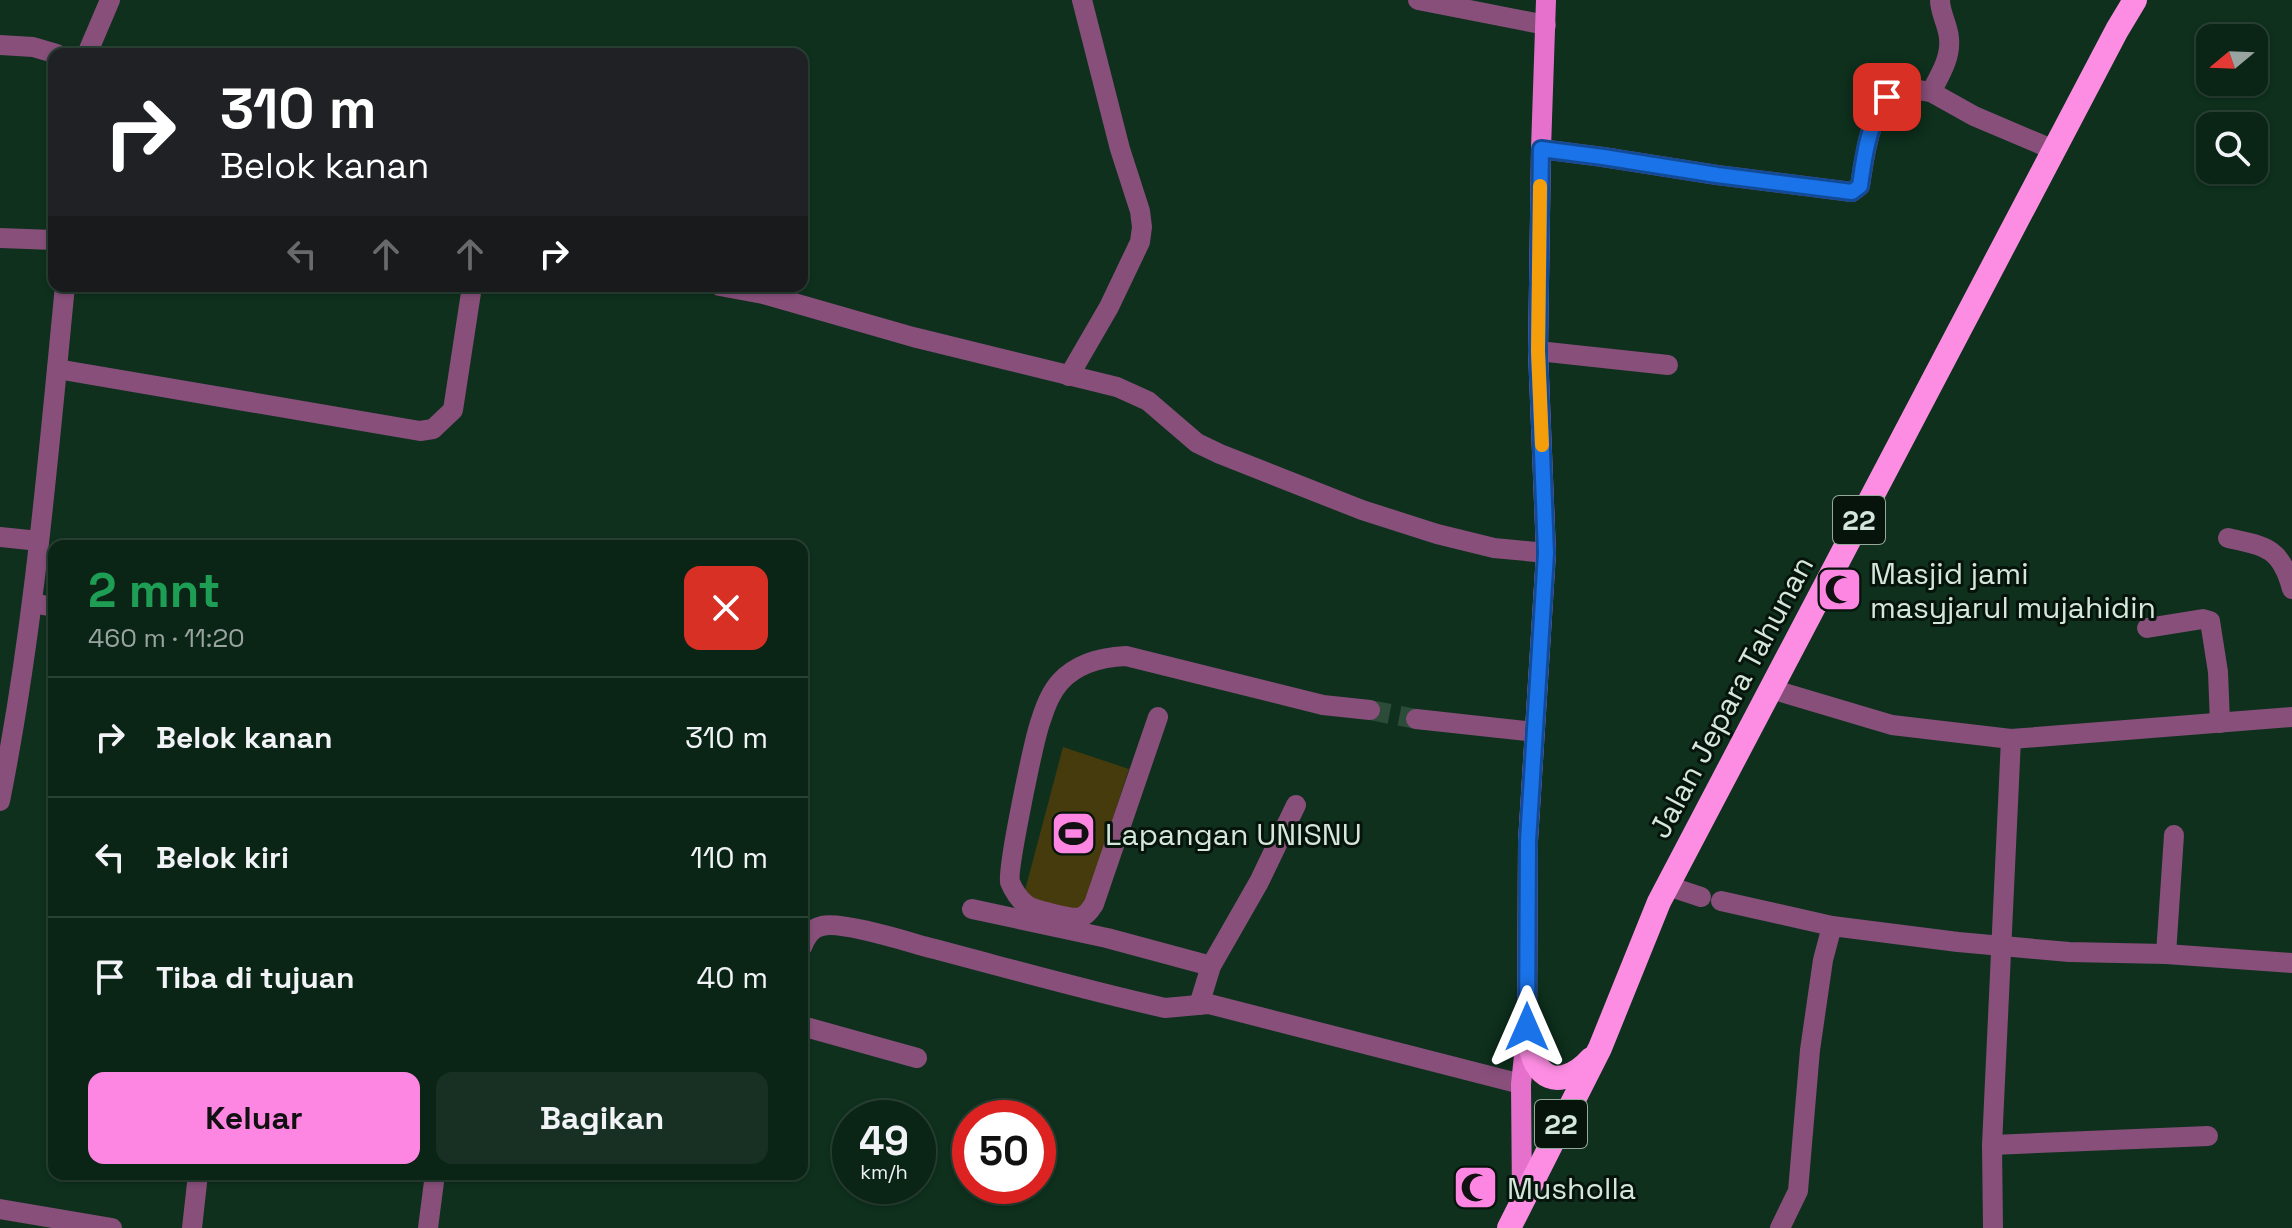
<!DOCTYPE html>
<html lang="id">
<meta charset="utf-8">
<style>
body{margin:0;font-family:"Space Grotesk",sans-serif;background:#183023;color:#f1f3f6;height:100vh;display:flex;flex-direction:column;font-size:30px;white-space:nowrap}
*{box-sizing:border-box;margin:0}
p{font-size:26px;color:#99a4a1}
.icon{flex:none;width:44px;height:44px;fill:none;stroke:currentColor;stroke-width:2;stroke-linecap:round;stroke-linejoin:round}
.map{position:relative;flex:1;overflow:hidden}
.details{position:absolute;left:48px;top:540px;width:760px;height:640px;display:flex;flex-direction:column;background:#0a2416;border-radius:16px;box-shadow:0 2px 6px #0004,0 0 0 2px #2a4135}
.details>*{flex:none}
.banner{position:absolute;left:48px;top:48px;width:760px;height:244px;border-radius:16px;box-shadow:0 2px 6px #0004,0 0 0 2px #2a4135;background:#202124;color:#fff;overflow:hidden}
.needle{width:52px;rotate:251deg}
.tools{position:absolute;left:2196px;top:24px;display:grid;gap:16px}
.tools a{display:grid;place-items:center;width:72px;height:72px;border-radius:16px;background:#0a2416;box-shadow:0 2px 6px #0004,0 0 0 2px #2a4135;font-size:40px}
.speed{position:absolute;left:832px;top:1100px;display:flex;gap:16px;font-size:40px;font-weight:700;text-align:center}
.speed>*{display:grid;place-content:center;width:104px;height:104px;border-radius:50%;background:#0a2416;box-shadow:0 2px 6px #0004,0 0 0 2px #2a4135;line-height:1}
.speed small{font-size:20px;font-weight:400}
.speed .limit{border:12px solid #d22;background:#fff;color:#111}
.pin{position:absolute;display:grid;place-items:center;width:68px;height:68px;color:#fff;margin:-34px;border-radius:16px;box-shadow:0 4px 12px #0006}
.me{position:absolute;width:88px;margin:-44px;rotate:0deg;stroke-linejoin:round;filter:drop-shadow(0 0 6px #0008)}
.turn{display:flex;align-items:center;gap:28px;height:168px;padding:0 40px;font-size:36px}
.turn .icon{width:104px;height:104px;stroke-width:2.5}
.turn b{display:block;font-size:56px;line-height:68px}
.lanes{display:flex;align-items:center;height:76px;padding:0 40px;background:#0003;justify-content:center;gap:40px;direction:ltr}
.lanes .off{opacity:.35}
.round{display:grid;place-items:center;flex:none;width:84px;height:84px;border-radius:16px;background:#183023}
.head{display:flex;align-items:center;justify-content:space-between;height:136px;padding:0 40px}
h1{font-size:48px;font-weight:600;line-height:60px;color:#1e9e55}
.cta{display:flex;gap:16px;margin-top:auto;padding:16px 40px}
.cta a{flex:1;height:92px;border-radius:16px;background:#fd86e2;color:#111;font-size:32px;font-weight:600;line-height:92px;text-align:center}
.cta a+a{background:#183023;color:#f1f3f6}
ul{padding:0;list-style:none}
li{display:flex;align-items:center;gap:24px;height:120px;padding:0 40px;border-top:2px solid #2a4135}
li div{flex:1}
li b{display:block;font-size:30px}
li em{font-style:normal}
.map>svg:first-child{display:block}
.grass{fill:#453b0d}
.lines{fill:none;stroke-linecap:round;stroke-linejoin:round}
.minor-tunnel{stroke:#2c4b39;stroke-width:20;stroke-dasharray:20 10;stroke-linecap:butt}
.minor{stroke:#874f7a;stroke-width:20}
.major{stroke:#e571cc;stroke-width:20}
.highway{stroke:#fd8de3;stroke-width:24}
.route-casing{stroke:#114b97;stroke-width:20}
.route{stroke:#1a73e8;stroke-width:14}
.slow{stroke:#f59e0b;stroke-width:14}
.labels{text-anchor:middle;dominant-baseline:central;stroke-width:6;stroke-linejoin:round;paint-order:stroke}
.shield{fill:#07140c;stroke:#96a89c;stroke-width:2}
.shield-label{font-size:28px;font-weight:bold;fill:#d4e7da}
.poi-label{font-size:30px;fill:#d4e7da;stroke:#07140c;text-anchor:start}
.street-label{font-size:30px;fill:#d4e7da;stroke:#07140c}
</style>
<div class="map">
<svg width="2292" height="1228" viewBox="0 0 2292 1228">
<rect width="100%" height="100%" fill="#0e301d"/>
<polygon class="grass" points="1063,747 1129,769 1082,913 1023,898"/>
<g class="lines">
<polyline class="minor-tunnel" points="1370,710 1416,719"/>
<g class="minor">
<polyline points="1418,0 1546,25"/>
<path d="M1940,0C1940,13 1948,25 1949,38C1951,58 1940,75 1931,92L1974,116L2054,150"/>
<polyline points="0,45 33,47 57,54"/>
<polyline points="87,54 110,0"/>
<path d="M1541,149L1603,157L1717,175L1852,192L1860,186C1864,159 1871,100 1899,90C1908,87 1922,91 1931,92"/>
<polyline points="0,238 54,240"/>
<polyline points="720,286 763,294 913,337 1117,387 1148,401 1197,443 1220,454 1362,510 1437,534 1494,548 1546,553"/>
<polyline points="1538,351 1668,365"/>
<polyline points="57,369 420,431 433,429 453,410 472,286"/>
<polyline points="1069,376 1109,307 1140,242 1142,227 1140,211 1120,149 1082,0"/>
<polyline points="0,537 39,541"/>
<path d="M2228,538C2266,546 2281,548 2292,589"/>
<polyline points="32,603 54,607"/>
<polyline points="2147,628 2203,619 2210,621 2218,672 2220,723"/>
<polyline points="1771,689 1892,725 2011,739 2292,717"/>
<path d="M1158,717L1094,904C1091,909 1087,915 1081,917C1073,920 1036,910 1028,906C1020,901 1013,890 1010,882C1007,869 1034,739 1041,720C1045,707 1051,692 1060,682C1077,663 1103,657 1126,656L1323,705L1370,710"/>
<polyline points="1416,719 1535,732"/>
<path d="M0,801C34,631 48,458 65,286"/>
<polyline points="1668,886 1701,897"/>
<polyline points="1721,901 1832,926"/>
<polyline points="972,909 1107,938 1211,966"/>
<path d="M802,947C806,937 811,928 822,926C840,921 902,940 923,946C1004,967 1084,990 1165,1008L1209,1004L1521,1084"/>
<polyline points="2166,954 2174,835"/>
<polyline points="1199,1005 1211,966 1259,882 1296,805"/>
<polyline points="802,1026 917,1058"/>
<polyline points="1992,1145 2208,1136"/>
<polyline points="0,1209 112,1228"/>
<polyline points="192,1228 198,1174"/>
<polyline points="428,1228 435,1174"/>
<polyline points="1780,1228 1798,1191 1810,1050 1823,960 1832,926 1958,942 2069,952 2166,954 2292,963"/>
<polyline points="1993,1228 1992,1145 2011,739"/>
</g>
<polyline class="major" points="1522,1200 1521,1084 1527,1027 1528,841 1546,553 1538,351 1541,149 1546,0"/>
<g class="highway">
<path d="M1527,1027C1529,1039 1530,1053 1537,1065C1551,1089 1577,1075 1591,1059"/>
<polyline points="1509,1228 1600,1048 1659,902 2117,30 2135,0"/>
</g>
</g>
<g class="lines">
<defs>
<path id="route" d="M1527,1027L1528,841L1546,553L1538,351L1541,149L1603,157L1717,175L1852,192L1860,186C1864,156 1869,121 1887,97"/>
</defs>
<use href="#route" class="route-casing"/>
<use href="#route" class="route"/>
<polyline class="slow" points="1540,186 1538,351 1542,445"/>
</g>
<defs>
<symbol id="mosque-square" viewBox="-11 -11 22 22"><rect x="-9" y="-9" width="18" height="18" rx="4" fill="#fd86e2" stroke="#07140c"/><path d="M3.5-4.9A6 6 0 1 0 3.5 4.9A5 5 0 1 1 3.5-4.9Z" fill="#111"/></symbol>
<symbol id="stadium-square" viewBox="-11 -11 22 22"><rect x="-9" y="-9" width="18" height="18" rx="4" fill="#fd86e2" stroke="#07140c"/><path d="M0-5a6.5 5 0 1 0 0 10a6.5 5 0 1 0 0-10ZM-3.5-1.8h7v3.6h-7Z" fill="#111"/></symbol>
</defs>
<g fill-rule="evenodd">
<use href="#mosque-square" x="1814" y="564" width="51" height="51"/>
<use href="#stadium-square" x="1048" y="808" width="51" height="51"/>
<use href="#mosque-square" x="1450" y="1162" width="51" height="51"/>
</g>
<g class="labels">
<g class="shield">
<rect x="1833" y="496" width="52" height="48" rx="6"/>
<rect x="1535" y="1100" width="52" height="48" rx="6"/>
</g>
<g class="shield-label">
<text x="1859" y="520">22</text>
<text x="1561" y="1124">22</text>
</g>
<g class="poi-label">
<text x="1870" y="573">Masjid jami<tspan x="1870" dy="34">masyjarul mujahidin</tspan></text>
<text x="1105" y="834">Lapangan UNISNU</text>
<text x="1507" y="1188">Musholla</text>
</g>
<g class="street-label">
<text transform="translate(1731 697) rotate(-62)">Jalan Jepara Tahunan</text>
</g>
</g>
</svg>
<div class="tools">
<a><svg class="needle" viewBox="-14 -14 28 28"><path d="M0-13l5 13h-10z" fill="#e53935"/><path d="M0 13l5-13h-10z" fill="#99a4a1"/></svg></a>
<a><svg class="icon" aria-label="search" viewBox="0 0 24 24"><circle cx="10" cy="10" r="6"/><path d="M15 15l6 6"/></svg></a>
</div>
<div class="speed"><div>49<small>km/h</small></div><div class="limit">50</div></div>
<div class="pin" style="left:1887px;top:97px;background:#d93025"><svg class="icon" aria-label="arrive" viewBox="0 0 24 24"><path d="M6 21V4h12l-3 4 3 4H6"/></svg></div>
<svg class="me" style="left:1527px;top:1027px" viewBox="-20 -20 40 40"><path d="M0-17L14 15 0 8-14 15z" fill="#1a73e8" stroke="#fff" stroke-width="4"/></svg>
<div class="banner">
<div class="turn"><svg class="icon" aria-label="right" viewBox="0 0 24 24"><path d="M7 20v-9h11M14 6l5 5-5 5"/></svg><div><b>310 m</b>Belok kanan</div></div>
<div class="lanes"><svg class="icon off" aria-label="left" viewBox="0 0 24 24"><path d="M17 20v-9H6M10 6l-5 5 5 5"/></svg><svg class="icon off" aria-label="ahead" viewBox="0 0 24 24"><path d="M12 20V5M6 11l6-6 6 6"/></svg><svg class="icon off" aria-label="ahead" viewBox="0 0 24 24"><path d="M12 20V5M6 11l6-6 6 6"/></svg><svg class="icon" aria-label="right" viewBox="0 0 24 24"><path d="M7 20v-9h11M14 6l5 5-5 5"/></svg></div>
</div>
<section class="details">
<div class="head"><div><h1>2 mnt</h1><p>460 m · 11:20</p></div><a class="round" style="background:#d93025;color:#fff"><svg class="icon" aria-label="close" viewBox="0 0 24 24"><path d="M6 6l12 12M18 6L6 18"/></svg></a></div>
<ul>
<li><svg class="icon" aria-label="right" viewBox="0 0 24 24"><path d="M7 20v-9h11M14 6l5 5-5 5"/></svg><div><b>Belok kanan</b></div><em>310 m</em></li>
<li><svg class="icon" aria-label="left" viewBox="0 0 24 24"><path d="M17 20v-9H6M10 6l-5 5 5 5"/></svg><div><b>Belok kiri</b></div><em>110 m</em></li>
<li><svg class="icon" aria-label="arrive" viewBox="0 0 24 24"><path d="M6 21V4h12l-3 4 3 4H6"/></svg><div><b>Tiba di tujuan</b></div><em>40 m</em></li>
</ul>
<div class="cta"><a>Keluar</a><a>Bagikan</a></div>
</section>
</div>
